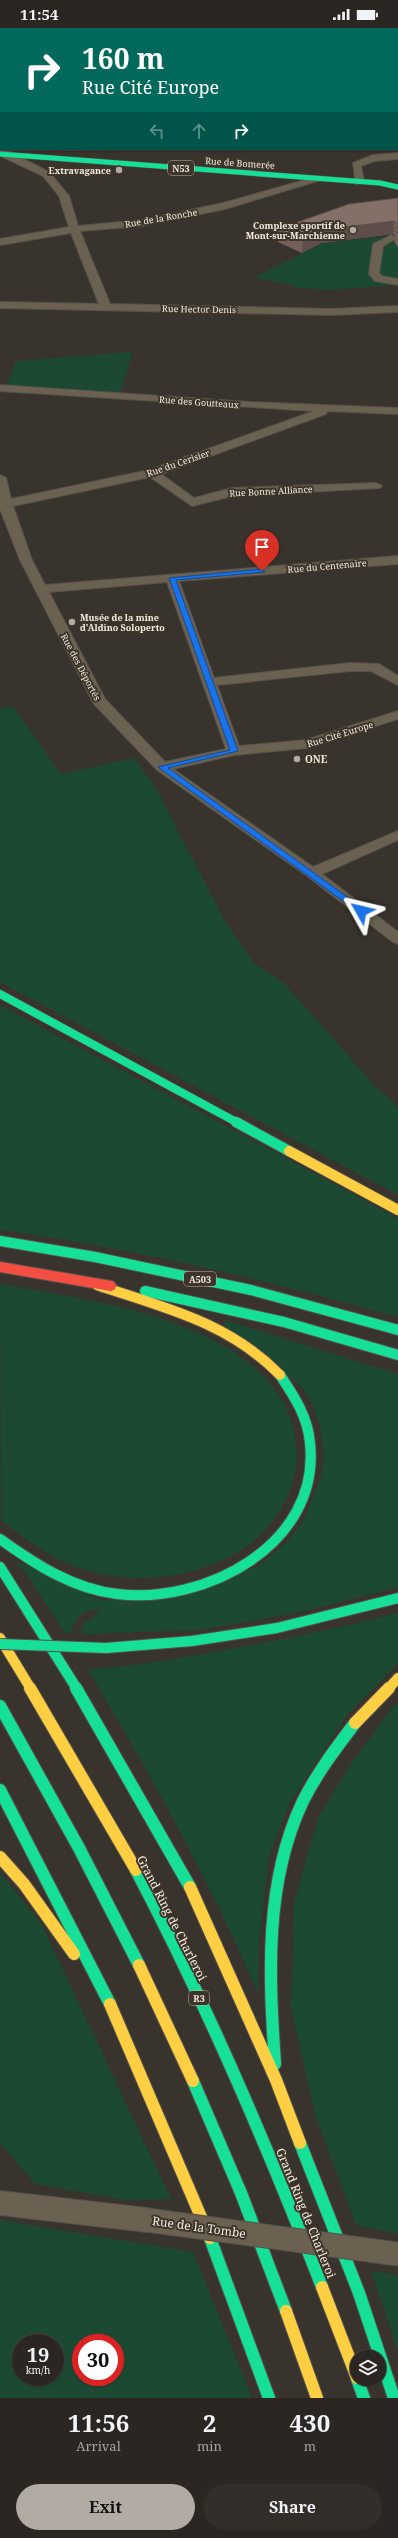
<!DOCTYPE html>
<meta charset="utf-8">
<style>
body{margin:0;font-family:"Noto Serif",serif;background:#332e2a;color:#f1f3f6;height:100vh;display:flex;flex-direction:column;font-size:15px;white-space:nowrap}
*{box-sizing:border-box;margin:0}
p{font-size:13px;color:#a6a5a5}
.icon{flex:none;width:22px;height:22px;fill:none;stroke:currentColor;stroke-width:2;stroke-linecap:round;stroke-linejoin:round}
.map{position:relative;height:2370px;overflow:hidden}
.side{display:flex;flex-direction:column;background:#2b2622;flex:1}
.side>*{flex:none}
.banner{position:absolute;left:0px;top:0px;width:398px;height:122px;box-shadow:0 1px 3px #0004,0 0 0 1px #474340;background:#00695c;color:#fff;overflow:hidden}
.controls{position:absolute;left:350px;top:2322px;display:grid;gap:8px}
.controls a{display:grid;place-items:center;width:36px;height:36px;border-radius:50%;background:#2b2622;box-shadow:0 1px 3px #0004,0 0 0 1px #474340;font-size:20px}
.speed{position:absolute;left:12px;top:2306px;display:flex;gap:8px;font-size:20px;font-weight:700;text-align:center}
.speed>*{display:grid;place-content:center;width:52px;height:52px;border-radius:50%;background:#2b2622;box-shadow:0 1px 3px #0004,0 0 0 1px #474340;line-height:1}
.speed small{font-size:10px;font-weight:400}
.speed .limit{border:6px solid #d22;background:#fff;color:#111}
.pin{position:absolute;display:grid;place-items:center;width:34px;height:34px;color:#fff;margin:-41px -17px;border-radius:50% 50% 50% 0;rotate:-45deg;box-shadow:0 0 4px #0007}
.pin .icon{rotate:45deg}
.me{position:absolute;width:44px;margin:-22px;rotate:307deg;stroke-linejoin:round;filter:drop-shadow(0 0 3px #0008)}
.turn{display:flex;align-items:center;gap:14px;height:84px;padding:0 16px;font-size:18px}
.turn .icon{width:52px;height:52px;stroke-width:2.5}
.turn b{display:block;font-size:28px;line-height:34px}
.lanes{display:flex;align-items:center;height:38px;padding:0 16px;background:#0003;justify-content:center;gap:20px;direction:ltr}
.lanes .off{opacity:.35}
.eta{display:flex;justify-content:space-evenly;align-items:center;height:68px;text-align:center}
.eta b{font-size:24px;font-weight:700;line-height:28px}
.cta{display:flex;gap:8px;margin-top:auto;padding:8px 16px}
.cta a{flex:1;height:46px;border-radius:24px;background:#b1aba4;color:#111;font-size:16px;font-weight:700;line-height:46px;text-align:center}
.cta a+a{background:#332e2a;color:#f1f3f6}
.status{display:flex;justify-content:space-between;align-items:center;height:28px;padding:0 20px;background:#2b2622;direction:ltr}
.status svg{height:11px;fill:currentColor}
.map>svg:first-child{display:block}
.green{fill:#1c4931;fill-rule:evenodd}
.lines{fill:none;stroke-linecap:round;stroke-linejoin:round}
.street-casing{stroke:#56514b;stroke-width:2}
.fast-far3-casing{stroke:#56514b;stroke-width:6}
.fast-far2-casing{stroke:#56514b;stroke-width:9}
.fast-far1-casing{stroke:#56514b;stroke-width:12}
.fast-casing{stroke:#56514b;stroke-width:14}
.slow-far1-casing{stroke:#56514b;stroke-width:12}
.slow-casing{stroke:#56514b;stroke-width:14}
.jam-casing{stroke:#56514b;stroke-width:12}
.street{fill:#6b6150;fill-rule:evenodd}
.fast-far3{stroke:#16e098;stroke-width:5}
.fast-far2{stroke:#16e098;stroke-width:8}
.fast-far1{stroke:#16e098;stroke-width:10}
.fast{stroke:#16e098;stroke-width:12}
.slow-far1{stroke:#ffcf43;stroke-width:10}
.slow{stroke:#ffcf43;stroke-width:12}
.jam{stroke:#f24e42;stroke-width:10}
.street-bridge-casing{stroke:#56514b;stroke-width:25;stroke-linecap:butt}
.fast-bridge-casing{stroke:#56514b;stroke-width:12;stroke-linecap:butt}
.street-bridge{stroke:#6b6150;stroke-width:23}
.fast-bridge{stroke:#16e098;stroke-width:10}
.wall{fill:#726059}
.shaded-wall{fill:#5d4e49}
.building{fill:#857068;stroke:#5d4e49}
.route{fill:#1a73e8;stroke:#114b97}
.poi-dot{fill:#b1aba4;stroke:#3e3428;stroke-width:1.5}
.labels{text-anchor:middle;dominant-baseline:central;stroke-width:4;stroke-linejoin:round;paint-order:stroke}
.far-street-label{font-size:9px;fill:#f2ece4;stroke:#3e3428}
.shield{fill:#3e3428;stroke:#bcb5ac;stroke-width:1}
.shield-label{font-size:9px;font-weight:bold;fill:#f2ece4}
.far-poi-label{font-size:9px;font-weight:bold;fill:#f2ece4;stroke:#3e3428;text-anchor:end}
.poi-label{font-size:10px;font-weight:bold;fill:#f2ece4;stroke:#3e3428;text-anchor:start}
.near-street-label{font-size:12px;fill:#f2ece4;stroke:#3e3428}
</style>
<div class="status"><b>11:54</b><svg viewBox="0 0 49 12"><path d="M0 12V9h3v3zM5 12V6h3v6zM10 12V3h3v9zM15 12V0h3v12zM26 1h20v11H26zM47 4h2v5h-2z"/></svg></div>
<div class="map">
<svg width="398" height="2370" viewBox="0 0 398 2370">
<rect width="100%" height="100%" fill="#39332d"/>
<g class="green">
<polygon points="390,208 398,220 398,257 328,262 299,260 290,256 254,250 323,215"/>
<polygon points="131,324 131,332 120,364 7,357 16,333"/>
<polygon points="13,678 61,746 134,730 156,760 223,890 255,936 284,955 375,1058 398,1079 398,1167 0,954 0,680"/>
<path d="M0,977L398,1190V1289C267,1253 135,1220 0,1202Z"/>
<path d="M0,1256C80,1270 179,1283 245,1332C322,1388 310,1488 227,1530C183,1552 127,1556 80,1540C50,1530 25,1511 1,1492Z"/>
<path d="M225,1292L398,1346V1559L300,1584L200,1602L82,1606L83,1595L95,1589L100,1581C84,1582 74,1589 71,1605H65L25,1544L14,1532L104,1573L257,1539L285,1516L303,1494L321,1449L324,1428L320,1399L313,1378L302,1359L224,1297Z"/>
<path d="M398,1585V1635L347,1687L289,1776L269,1828L259,1914L258,1965C210,1853 150,1746 88,1641C129,1639 168,1632 208,1625C272,1614 335,1601 398,1585Z"/>
<polygon points="398,1675 398,2206 356,2197 315,2086 291,1980 294,1875 318,1790 353,1733 391,1681"/>
<polygon points="0,1845 41,1895 171,2171 127,2172 35,2156 0,2115"/>
<path d="M0,2192L193,2224L252,2370H0ZM21,2315H55V2349H21ZM81,2315H115V2349H81Z"/>
<polygon points="371,2243 398,2247 398,2323"/>
</g>
<g class="lines">
<defs>
<g id="street">
<polygon points="192,0 201,0 202,1 193,1"/>
<polygon points="336,0 344,0 345,1 337,1"/>
<rect x="0" y="21" width="1" height="6"/>
<rect x="397" y="76" width="1" height="6"/>
<polygon points="0,119 49,144 69,168 78,198 142,192 223,175 319,148 324,151 225,181 142,198 80,203 110,276 331,281 398,278 398,284 331,287 0,280 0,274 99,276 71,205 0,217 0,211 69,199 59,168 43,148 1,128"/>
<polygon points="398,125 398,131 375,133 361,138 364,154 356,156 353,135 373,127"/>
<polygon points="392,207 397,210 383,218 379,245 382,248 398,251 398,257 375,253 369,246 373,216"/>
<path d="M0,357L249,374L398,380V386L327,383L326,386L161,446L194,470L232,460L376,455L382,458L380,460L232,468L192,478L150,449L13,478L32,532L45,557L398,528V536L179,553L214,650L350,635L379,636L398,648V657L371,643H350L217,657L239,718L306,712L398,683V691L307,720L234,727L173,741L313,839L398,803V812L322,846L398,904V916L393,914L307,848L157,742L94,676L20,532L0,481V447L6,450L11,471L149,442L314,383L0,363ZM167,554L226,721L165,734L105,671L49,564Z"/>
<polygon points="0,2163 147,2180 156,2183 159,2192 156,2201 147,2204 0,2187"/>
</g>
<polyline id="fast-far3" points="0,126 380,155 398,159"/>
<polyline id="fast-far2" points="0,966 238,1095"/>
<g id="fast-far1">
<polyline points="236,1094 289,1123"/>
<polyline points="0,1213 95,1229 251,1262 398,1302"/>
<polyline points="145,1263 284,1294 398,1327"/>
<path d="M0,1511C35,1536 73,1561 117,1566C204,1577 321,1517 310,1415C308,1389 294,1368 280,1347"/>
<polyline points="0,1539 77,1661"/>
<polyline points="106,1620 192,1613 277,1600 398,1570"/>
</g>
<g id="fast">
<polyline points="76,1660 190,1859"/>
<polyline points="0,1678 79,1820 139,1937"/>
<polyline points="0,1762 110,1976"/>
<path d="M136,1842C207,1977 267,2117 322,2259"/>
<path d="M275,2036C269,1948 264,1855 303,1773C317,1745 336,1720 355,1695"/>
<polyline points="193,2053 241,2165 286,2283"/>
<polyline points="300,2115 359,2265 394,2370"/>
<polyline points="210,2210 269,2370"/>
<polyline points="357,2351 364,2370"/>
</g>
<g id="slow-far1">
<polyline points="289,1123 398,1182"/>
<path d="M97,1257C165,1280 228,1294 280,1347"/>
<polyline points="0,1610 31,1661"/>
<polyline points="388,1661 398,1650"/>
</g>
<g id="slow">
<polyline points="30,1660 136,1842"/>
<polyline points="355,1695 389,1660"/>
<polyline points="0,1829 24,1856 74,1926"/>
<polyline points="190,1859 276,2052 300,2115"/>
<polyline points="139,1937 193,2053"/>
<polyline points="110,1976 210,2210"/>
<polyline points="322,2259 357,2350"/>
<polyline points="286,2283 317,2370"/>
</g>
<polyline id="jam" points="0,1239 111,1258"/>
</defs>
<use href="#street" class="street-casing"/>
<use href="#fast-far3" class="fast-far3-casing"/>
<use href="#fast-far2" class="fast-far2-casing"/>
<use href="#fast-far1" class="fast-far1-casing"/>
<use href="#fast" class="fast-casing"/>
<use href="#slow-far1" class="slow-far1-casing"/>
<use href="#slow" class="slow-casing"/>
<use href="#jam" class="jam-casing"/>
<use href="#street" class="street"/>
<use href="#fast-far3" class="fast-far3"/>
<use href="#fast-far2" class="fast-far2"/>
<use href="#fast-far1" class="fast-far1"/>
<use href="#fast" class="fast"/>
<use href="#slow-far1" class="slow-far1"/>
<use href="#slow" class="slow"/>
<use href="#jam" class="jam"/>
<defs>
<polyline id="street-bridge" points="147,2192 398,2226"/>
<polyline id="fast-bridge" points="0,1616 106,1620"/>
</defs>
<use href="#street-bridge" class="street-bridge-casing"/>
<use href="#fast-bridge" class="fast-bridge-casing"/>
<use href="#street-bridge" class="street-bridge"/>
<use href="#fast-bridge" class="fast-bridge"/>
</g>
<polygon class="wall" points="398,170 398,220 394,213 395,207 393,206 321,215 302,225 278,214 278,201"/>
<polygon class="shaded-wall" points="394,193 393,206 321,215 302,225 303,212 321,202"/>
<g class="building">
<polygon points="398,170 398,196 394,193 321,202 303,212 278,201 349,176"/>
<polygon points="398,198 398,206 395,201"/>
</g>
<polygon class="route" points="262,541 265,544 176,552 238,723 168,740 364,881 364,884 358,884 158,739 230,722 169,550"/>
<g class="poi-dot">
<circle cx="119" cy="142" r="4"/>
<circle cx="353" cy="202" r="4"/>
<circle cx="72" cy="594" r="4"/>
<circle cx="297" cy="731" r="4"/>
</g>
<g class="labels">
<g class="far-street-label">
<text transform="translate(240 135) rotate(4)">Rue de Bomerée</text>
<text transform="translate(161 190) rotate(-10)">Rue de la Ronche</text>
<text transform="translate(199 281) rotate(1)">Rue Hector Denis</text>
<text transform="translate(199 374) rotate(4)">Rue des Goutteaux</text>
<text transform="translate(178 435) rotate(-19)">Rue du Cerisier</text>
<text transform="translate(271 463) rotate(-3)">Rue Bonne Alliance</text>
<text transform="translate(327 538) rotate(-5)">Rue du Centenaire</text>
<text transform="translate(81 639) rotate(62)">Rue des Déportés</text>
<text transform="translate(340 706) rotate(-17)">Rue Cité Europe</text>
</g>
<g class="shield">
<rect x="168" y="133" width="26" height="14" rx="3"/>
<rect x="184" y="1244" width="32" height="14" rx="3"/>
<rect x="189" y="1963" width="20" height="14" rx="3"/>
</g>
<g class="shield-label">
<text x="181" y="140">N53</text>
<text x="200" y="1251">A503</text>
<text x="199" y="1970">R3</text>
</g>
<g class="far-poi-label">
<text x="111" y="142">Extravagance</text>
<text x="345" y="197">Complexe sportif de<tspan x="345" dy="10">Mont-sur-Marchienne</tspan></text>
<text x="80" y="589" text-anchor="start">Musée de la mine<tspan x="80" dy="10">d'Aldino Soloperto</tspan></text>
</g>
<g class="poi-label">
<text x="305" y="731">ONE</text>
</g>
<g class="near-street-label">
<text transform="translate(172 1890) rotate(63)">Grand Ring de Charleroi</text>
<text transform="translate(306 2185) rotate(68)">Grand Ring de Charleroi</text>
<text transform="translate(199 2199) rotate(8)">Rue de la Tombe</text>
</g>
</g>
</svg>
<div class="controls">
<a><svg class="icon" aria-label="layers" viewBox="0 0 24 24"><path d="M12 4l9 5-9 5-9-5zM3 14l9 5 9-5"/></svg></a>
</div>
<div class="speed"><div>19<small>km/h</small></div><div class="limit">30</div></div>
<div class="pin" style="left:262px;top:543px;background:#d93025"><svg class="icon" aria-label="arrive" viewBox="0 0 24 24"><path d="M6 21V4h12l-3 4 3 4H6"/></svg></div>
<svg class="me" style="left:361px;top:883px" viewBox="-20 -20 40 40"><path d="M0-17L14 15 0 8-14 15z" fill="#1a73e8" stroke="#fff" stroke-width="4"/></svg>
<div class="banner">
<div class="turn"><svg class="icon" aria-label="right" viewBox="0 0 24 24"><path d="M7 20v-9h11M14 6l5 5-5 5"/></svg><div><b>160 m</b>Rue Cité Europe</div></div>
<div class="lanes"><svg class="icon off" aria-label="left" viewBox="0 0 24 24"><path d="M17 20v-9H6M10 6l-5 5 5 5"/></svg><svg class="icon off" aria-label="ahead" viewBox="0 0 24 24"><path d="M12 20V5M6 11l6-6 6 6"/></svg><svg class="icon" aria-label="right" viewBox="0 0 24 24"><path d="M7 20v-9h11M14 6l5 5-5 5"/></svg></div>
</div>
</div>
<section class="side">
<div class="eta">
<div><b>11:56</b><p>Arrival</p></div>
<div><b>2</b><p>min</p></div>
<div><b>430</b><p>m</p></div>
</div>
<div class="cta"><a>Exit</a><a>Share</a></div>
</section>
